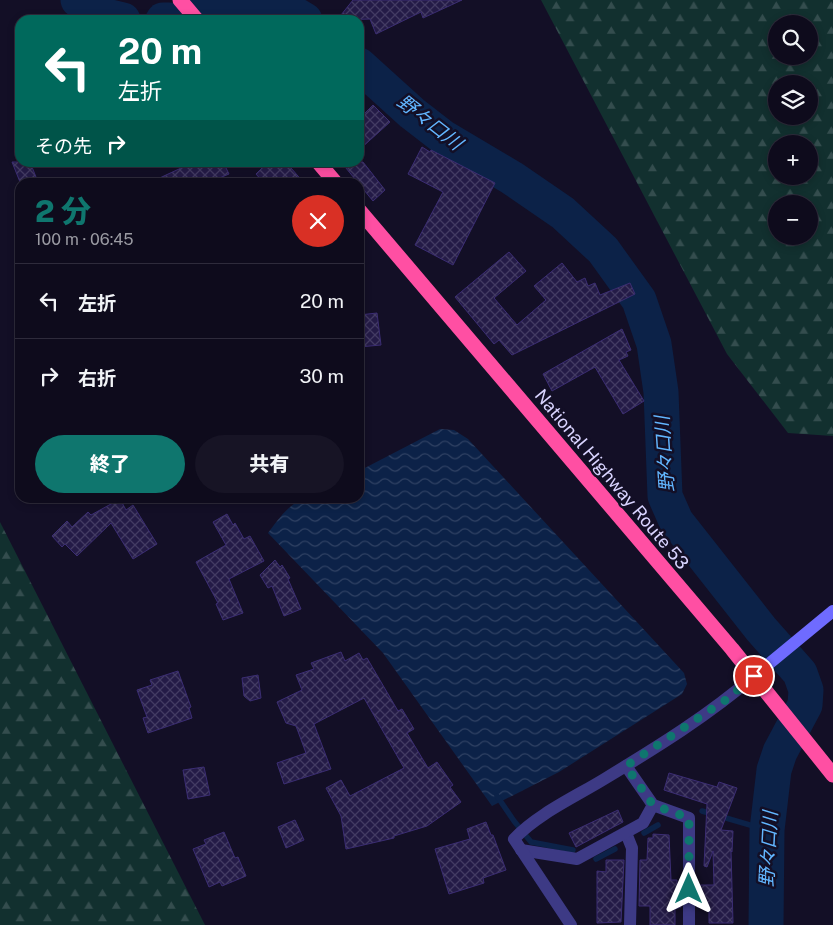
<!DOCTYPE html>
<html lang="ja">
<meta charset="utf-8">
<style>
body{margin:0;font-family:"Public Sans","Noto Sans JP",sans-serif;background:#171425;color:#f1f3f6;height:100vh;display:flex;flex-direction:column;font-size:19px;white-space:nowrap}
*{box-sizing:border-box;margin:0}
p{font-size:16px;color:#9b9ba3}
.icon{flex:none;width:28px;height:28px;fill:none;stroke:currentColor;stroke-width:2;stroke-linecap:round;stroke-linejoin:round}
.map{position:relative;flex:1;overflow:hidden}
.sheet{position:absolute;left:15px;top:178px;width:349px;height:325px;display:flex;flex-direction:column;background:#0e0b1c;border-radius:15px;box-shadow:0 2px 8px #0003,0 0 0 1px #2e2b3b}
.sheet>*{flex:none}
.hud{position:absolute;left:15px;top:15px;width:349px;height:152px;border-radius:15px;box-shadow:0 2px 8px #0003,0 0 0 1px #2e2b3b;background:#00695c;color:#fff;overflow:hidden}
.tools{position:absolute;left:768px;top:15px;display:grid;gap:10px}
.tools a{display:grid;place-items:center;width:50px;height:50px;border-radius:50%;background:#0e0b1c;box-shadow:0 2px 8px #0003,0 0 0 1px #2e2b3b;font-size:25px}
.pin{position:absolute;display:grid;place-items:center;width:42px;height:42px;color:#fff;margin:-21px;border:2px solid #fff;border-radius:50%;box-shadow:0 1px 5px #0007}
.me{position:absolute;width:55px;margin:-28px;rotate:0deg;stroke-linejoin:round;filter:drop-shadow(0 0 4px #0008)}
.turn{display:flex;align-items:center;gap:18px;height:105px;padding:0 20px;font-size:22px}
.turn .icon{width:65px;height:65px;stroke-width:2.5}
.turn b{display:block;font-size:35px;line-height:42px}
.then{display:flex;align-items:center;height:48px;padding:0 20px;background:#0003;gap:10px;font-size:19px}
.round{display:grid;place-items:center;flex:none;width:52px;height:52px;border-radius:26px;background:#171425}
.headline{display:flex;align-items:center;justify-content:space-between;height:85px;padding:0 20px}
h1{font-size:30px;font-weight:800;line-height:38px;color:#0f766e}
.cta{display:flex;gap:10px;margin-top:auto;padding:10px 20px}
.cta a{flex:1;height:58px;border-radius:30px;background:#0f766e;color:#fff;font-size:20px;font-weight:800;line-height:58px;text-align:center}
.cta a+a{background:#171425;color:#f1f3f6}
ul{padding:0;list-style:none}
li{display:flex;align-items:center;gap:15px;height:75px;padding:0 20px;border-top:1px solid #2e2b3b}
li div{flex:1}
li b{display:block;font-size:19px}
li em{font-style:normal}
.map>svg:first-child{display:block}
.forest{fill:url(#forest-firs);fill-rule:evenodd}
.water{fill:url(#water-waves)}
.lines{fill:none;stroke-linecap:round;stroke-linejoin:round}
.stream{stroke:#0c2248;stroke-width:5.5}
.river{stroke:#0c2248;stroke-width:35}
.building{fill:url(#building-cross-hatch);stroke:#3b2d73}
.street{stroke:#3d3a85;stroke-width:12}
.secondary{stroke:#6f6bff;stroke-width:12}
.highway{stroke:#ff4fa3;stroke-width:15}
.route{stroke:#0f766e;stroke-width:9;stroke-dasharray:0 16.2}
.labels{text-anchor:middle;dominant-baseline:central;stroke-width:5;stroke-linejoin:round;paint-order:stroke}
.street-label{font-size:18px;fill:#d9d4ff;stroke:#130f26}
.water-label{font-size:19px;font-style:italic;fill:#62b6ff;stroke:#130f26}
</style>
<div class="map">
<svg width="833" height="925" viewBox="0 0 833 925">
<defs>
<pattern id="forest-firs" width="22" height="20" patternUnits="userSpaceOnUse" patternTransform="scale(1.25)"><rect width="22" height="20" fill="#12302f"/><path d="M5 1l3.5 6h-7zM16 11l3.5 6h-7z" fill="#344d4e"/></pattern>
<pattern id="water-waves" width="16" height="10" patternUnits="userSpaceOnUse" patternTransform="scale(1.25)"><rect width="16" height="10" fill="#0c2248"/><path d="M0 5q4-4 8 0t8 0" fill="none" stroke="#2f4163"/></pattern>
<pattern id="building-cross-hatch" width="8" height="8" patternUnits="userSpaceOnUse" patternTransform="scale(1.25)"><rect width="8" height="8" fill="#241b47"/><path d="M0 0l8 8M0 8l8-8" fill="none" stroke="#433b63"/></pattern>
</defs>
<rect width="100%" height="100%" fill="#130f26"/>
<g class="forest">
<path d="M541,0H833V436L788,433L727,354ZM776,24H809V56H776ZM776,84H809V116H776ZM776,144H809V176H776ZM776,204H809V236H776Z"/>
<polygon points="0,522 205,925 0,925"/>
</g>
<path class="water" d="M440,429L454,430L468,439L684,673L687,684L682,694L559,772L492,806L383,653L268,533C277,521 291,500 308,498C324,495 342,498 359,498V471Z"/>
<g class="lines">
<g class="stream">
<polyline points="497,796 514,821 531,842 573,850"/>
<polyline points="702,811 767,830"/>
<polyline points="644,833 658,825"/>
<polyline points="596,859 615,849"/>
</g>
<g class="river">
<polyline points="78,0 98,14 123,20"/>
<polyline points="207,4 238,1 281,6 305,20"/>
<polyline points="163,20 169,20"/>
<polyline points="359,65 412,113 443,137 512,178 563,213 603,250 639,300 654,344 661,392 665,496 676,521 761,629 800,673 806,690 805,705 780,752 774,770 767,830 766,925"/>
</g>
</g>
<g class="building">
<polygon points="353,0 462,0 423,18 421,12 376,34 370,19 337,20"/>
<polygon points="373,105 390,122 359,150 359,119"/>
<polygon points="422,147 430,152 431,150 495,183 453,265 415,245 443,192 408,174"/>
<polygon points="12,162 30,162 38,182 20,182"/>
<polygon points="194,162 223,162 229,174 210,182 151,182"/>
<polygon points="268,162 286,162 303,182 263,182 256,174"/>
<polygon points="341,162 363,162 385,190 373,201"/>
<polygon points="509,252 526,271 494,298 517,325 546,300 534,286 562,263 577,282 585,278 588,286 595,283 600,295 630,283 635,294 512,355 499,340 494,344 455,297"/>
<polygon points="377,313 381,345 359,347 359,315"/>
<polygon points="622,329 631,350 626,352 628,356 619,360 644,401 623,414 595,367 552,391 543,374"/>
<polygon points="120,499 126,510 133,505 157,544 133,559 111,523 77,556 65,544 62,547 52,536 67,521 72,527 88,512 91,515"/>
<polygon points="227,514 233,525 235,523 244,539 250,536 264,561 229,579 243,613 223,620 216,604 218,603 196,562 226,545 213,522"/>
<polygon points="275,560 280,567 282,565 290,578 288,579 301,609 284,616 272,586 268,588 260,575"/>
<polygon points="341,652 345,661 359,653 363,660 367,658 398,711 402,709 414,729 407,733 428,768 437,762 453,785 450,787 461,802 427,826 394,836 394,838 346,849 341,816 326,788 341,780 350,796 404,768 364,698 314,724 331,769 284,784 277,763 306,753 296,726 286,723 277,702 302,690 296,675 314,669 311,663"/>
<polygon points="178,671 191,707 189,708 192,718 148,733 143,718 147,717 137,690 152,685 150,680"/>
<polygon points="258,675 261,698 250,701 244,696 242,678"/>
<polygon points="204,767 210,795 188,799 183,770"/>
<polygon points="669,773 717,787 719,782 737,788 721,830 733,831 732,852 731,851 733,923 709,923 709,907 697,907 697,885 714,885 713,851 707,867 704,866 707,804 664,790"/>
<polygon points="618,810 623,822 576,847 569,833"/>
<polygon points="295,820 304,840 286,848 278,827"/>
<polygon points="486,822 491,835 493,835 506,870 483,878 484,883 449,894 435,849 470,839 467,829"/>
<polygon points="224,832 235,858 238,857 246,876 222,886 220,882 209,887 193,849 206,844 204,840"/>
<polygon points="653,834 669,835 671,880 677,880 677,885 681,885 681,907 675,909 675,925 650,925 650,906 639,906 640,860 647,860 648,838 653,838"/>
<polygon points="606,860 624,860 621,922 597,923 597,871 606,872"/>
</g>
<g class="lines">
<g class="street">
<polyline points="626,766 653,805 689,818 689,925"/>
<polyline points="626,833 632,848 630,925"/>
<polyline points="521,850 577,859 643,823 653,805"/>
<path d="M571,925L514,839C537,814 577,796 606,778C657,747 709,715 754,676"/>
</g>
<polyline class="secondary" points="754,676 833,611"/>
<g class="highway">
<polyline points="180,0 197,20"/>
<polyline points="318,162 335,182"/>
<polyline points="359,210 732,649 833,775"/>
</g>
</g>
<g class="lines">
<polyline class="route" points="689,889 689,818 653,805 626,766 727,699 754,676"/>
</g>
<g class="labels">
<g class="street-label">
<text transform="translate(612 479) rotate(50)">National Highway Route 53</text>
</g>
<g class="water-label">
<text transform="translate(430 122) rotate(38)">野々口川</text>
<text transform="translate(664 454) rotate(-94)">野々口川</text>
<text transform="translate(768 849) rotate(-87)">野々口川</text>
</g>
</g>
</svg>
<div class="tools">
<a><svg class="icon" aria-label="search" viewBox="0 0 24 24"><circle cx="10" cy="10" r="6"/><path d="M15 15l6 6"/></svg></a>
<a><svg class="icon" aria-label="layers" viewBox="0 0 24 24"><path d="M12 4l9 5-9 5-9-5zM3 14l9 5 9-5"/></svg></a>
<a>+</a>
<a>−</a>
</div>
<div class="pin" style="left:754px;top:676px;background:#d93025"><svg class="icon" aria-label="arrive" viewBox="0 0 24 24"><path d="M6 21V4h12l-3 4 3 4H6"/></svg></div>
<svg class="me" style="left:689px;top:889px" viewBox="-20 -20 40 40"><path d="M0-17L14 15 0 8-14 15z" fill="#0f766e" stroke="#fff" stroke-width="4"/></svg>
<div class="hud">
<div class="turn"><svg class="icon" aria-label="left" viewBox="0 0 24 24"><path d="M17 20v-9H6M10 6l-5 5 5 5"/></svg><div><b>20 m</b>左折</div></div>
<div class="then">その先<svg class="icon" aria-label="right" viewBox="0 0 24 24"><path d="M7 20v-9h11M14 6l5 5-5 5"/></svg></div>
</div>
<section class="sheet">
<div class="headline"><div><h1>2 分</h1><p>100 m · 06:45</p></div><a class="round" style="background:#d93025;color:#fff"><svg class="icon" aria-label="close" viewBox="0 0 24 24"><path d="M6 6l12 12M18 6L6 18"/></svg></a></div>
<ul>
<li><svg class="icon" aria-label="left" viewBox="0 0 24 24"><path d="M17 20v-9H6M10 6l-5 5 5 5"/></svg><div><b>左折</b></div><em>20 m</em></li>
<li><svg class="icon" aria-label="right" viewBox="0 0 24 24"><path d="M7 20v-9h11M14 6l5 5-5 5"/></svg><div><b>右折</b></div><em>30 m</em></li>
</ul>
<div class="cta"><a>終了</a><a>共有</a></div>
</section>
</div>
